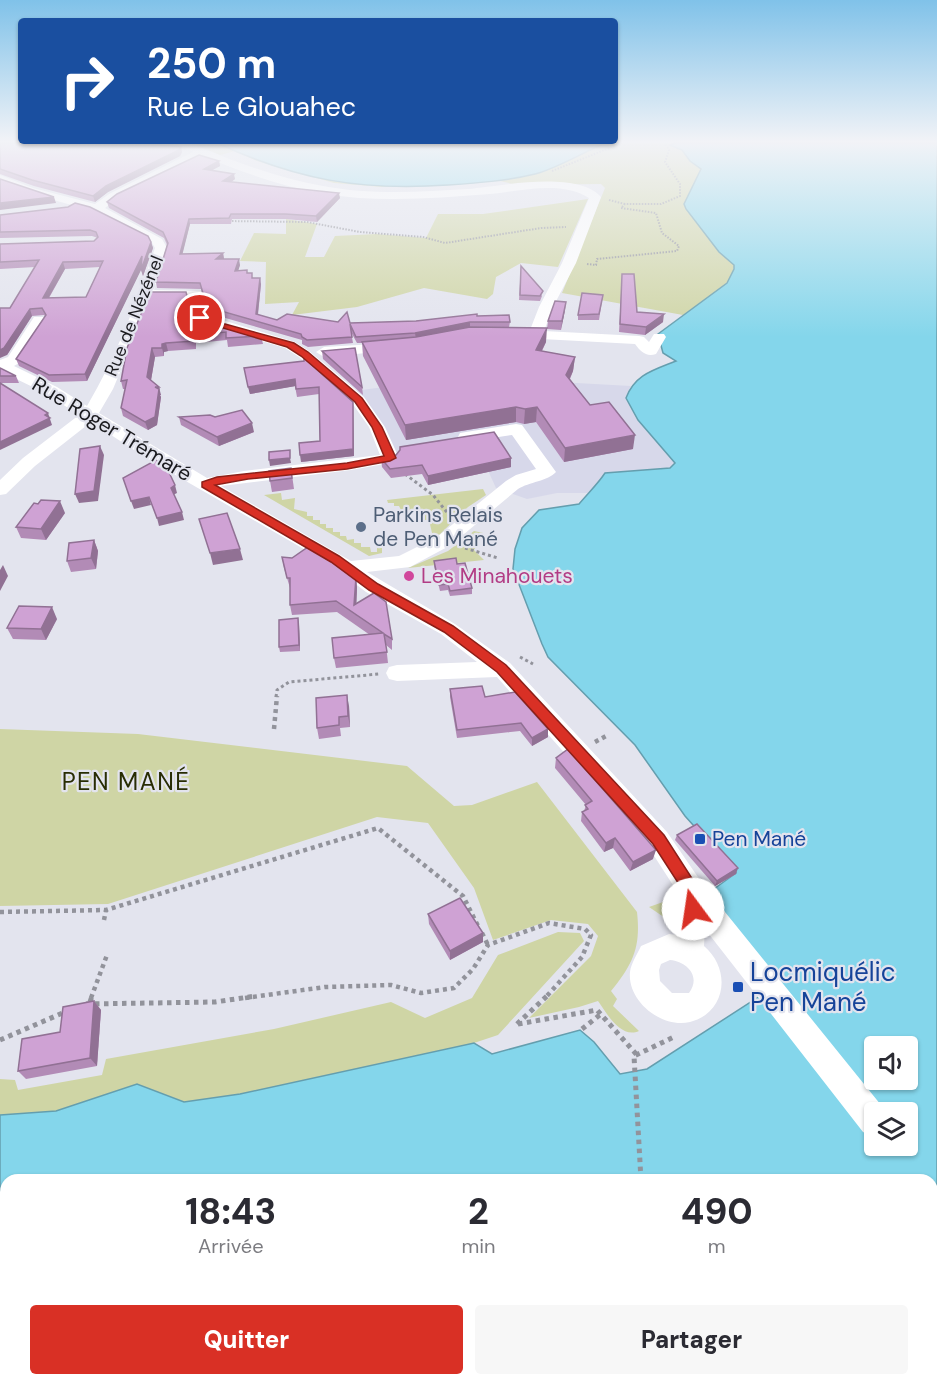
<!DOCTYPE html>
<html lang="fr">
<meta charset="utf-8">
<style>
body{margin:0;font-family:"DM Sans",sans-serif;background:#f7f7f7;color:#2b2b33;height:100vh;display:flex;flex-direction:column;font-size:22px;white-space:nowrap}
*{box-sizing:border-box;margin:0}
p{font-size:20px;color:#7c7c81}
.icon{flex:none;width:33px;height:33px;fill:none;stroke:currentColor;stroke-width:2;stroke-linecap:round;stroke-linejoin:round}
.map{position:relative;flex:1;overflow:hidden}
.panel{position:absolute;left:0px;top:1174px;width:938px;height:212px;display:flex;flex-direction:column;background:#fff;border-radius:18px 18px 0 0;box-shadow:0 2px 4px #0004}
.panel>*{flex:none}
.guide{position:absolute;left:18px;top:18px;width:600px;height:126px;border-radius:6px;box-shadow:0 2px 4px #0004;background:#1a4fa0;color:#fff;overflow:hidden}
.fabs{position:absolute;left:864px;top:1036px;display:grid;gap:12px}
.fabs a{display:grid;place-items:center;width:54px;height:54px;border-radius:6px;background:#fff;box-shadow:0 2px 4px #0004;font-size:30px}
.pin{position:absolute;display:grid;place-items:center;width:51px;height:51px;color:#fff;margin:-26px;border:3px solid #fff;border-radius:50%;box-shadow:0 2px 6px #0007}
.me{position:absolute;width:66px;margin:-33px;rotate:346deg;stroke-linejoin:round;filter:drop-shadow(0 0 4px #0008)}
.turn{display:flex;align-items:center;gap:21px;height:126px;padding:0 30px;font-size:27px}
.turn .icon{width:78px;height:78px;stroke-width:2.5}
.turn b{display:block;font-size:42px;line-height:51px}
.eta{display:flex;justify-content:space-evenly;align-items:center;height:102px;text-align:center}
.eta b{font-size:36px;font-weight:800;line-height:42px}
.button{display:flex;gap:12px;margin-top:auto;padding:12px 30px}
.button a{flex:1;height:69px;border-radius:6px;background:#d93025;color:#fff;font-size:24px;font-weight:800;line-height:69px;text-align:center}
.button a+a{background:#f7f7f7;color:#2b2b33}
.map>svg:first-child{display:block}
.built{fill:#d7d8ea}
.green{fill:#cfd5a5}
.water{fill:#84d6eb;stroke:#649eae;stroke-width:1.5;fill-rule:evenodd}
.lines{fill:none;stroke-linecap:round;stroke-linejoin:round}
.ferry{stroke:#1a404a;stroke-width:2;stroke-dasharray:11 9;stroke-linecap:butt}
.path-far3{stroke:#92939b;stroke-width:2;stroke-dasharray:1.5 1.5;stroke-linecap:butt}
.path-far2{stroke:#92939b;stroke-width:3;stroke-dasharray:3 3;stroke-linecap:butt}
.path-far1{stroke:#92939b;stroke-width:4.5;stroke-dasharray:4 4;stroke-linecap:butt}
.path{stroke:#92939b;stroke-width:5;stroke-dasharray:4.5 4.5;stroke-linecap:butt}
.minor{fill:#fff;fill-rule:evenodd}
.wall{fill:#b28bb6;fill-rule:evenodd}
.shaded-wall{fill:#917194}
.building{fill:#cfa2d4;stroke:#917194;stroke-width:1.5;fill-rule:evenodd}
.route{fill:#d93025;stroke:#8d1f18;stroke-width:1.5}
.service-dot{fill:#5c6f8a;stroke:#e3e4ee;stroke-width:2}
.hotel-dot{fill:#d1479c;stroke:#e3e4ee;stroke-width:2}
.transit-dot{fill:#1a4fb4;stroke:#e3e4ee;stroke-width:2}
.labels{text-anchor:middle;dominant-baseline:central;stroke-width:4.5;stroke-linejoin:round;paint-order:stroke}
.far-street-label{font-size:18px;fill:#1a1a1e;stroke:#e3e4ee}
.street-label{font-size:21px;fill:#1a1a1e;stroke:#e3e4ee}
.service-label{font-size:21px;fill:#4e5e75;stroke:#e3e4ee;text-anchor:start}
.hotel-label{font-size:21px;fill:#b23c85;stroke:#e3e4ee;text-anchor:start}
.transit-label{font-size:21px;fill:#164399;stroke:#e3e4ee;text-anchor:start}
.quarter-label{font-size:24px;letter-spacing:1.5px;fill:#282d04;stroke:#e3e4ee}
.near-transit-label{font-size:26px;fill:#164399;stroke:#e3e4ee;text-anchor:start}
</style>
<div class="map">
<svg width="937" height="1385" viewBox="0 0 937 1385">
<rect width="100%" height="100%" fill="#e3e4ee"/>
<polygon class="built" points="558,382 631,386 626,398 638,420 675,462 671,468 605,473 593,490 588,493 557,493 527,499 496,488 485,464 443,448 393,454 354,391 414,383"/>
<g class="green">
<path d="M192,143H778L719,252L734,265C734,287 699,303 683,315L562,293L605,188L601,184L517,185L500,181L382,187L334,183L257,161L235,151L220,155Z"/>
<polygon points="588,199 558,267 521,263 496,277 493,294 487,299 424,288 357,307 292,315 299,302 265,304 266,262 240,261 254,233 286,234 286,219 317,224 305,257 324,257 335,236 377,234 426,238 438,214 483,214"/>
<polygon points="483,489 486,495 468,507 439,535 432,533 429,520 423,520 422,517 416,517 415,513 407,514 406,510 401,510 399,506 394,506 394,503 388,503 387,500"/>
<polygon points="281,493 282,500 295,498 294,509 307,512 307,516 313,516 313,520 320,520 320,524 326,524 326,528 333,528 333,532 340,532 340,536 346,536 347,540 354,539 354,543 361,543 361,547 370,547 371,552 377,552 377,544 382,548 382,553 369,556 264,495"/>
<polygon points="474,531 483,533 474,550 484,560 408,568 448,551"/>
<path d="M0,729L138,734L407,766L454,806L472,805L537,782L637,912C641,947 633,964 611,991L617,999L613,1006L639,1031C621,1039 607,1014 598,1001L579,1007L529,1018L591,956L598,936L588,924L551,920L493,940L474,888L428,823L377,817L108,904L0,906Z"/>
<polygon points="680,896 681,904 674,924 649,907"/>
<polygon points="558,932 580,933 584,941 498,1035 474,1043 240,1094 184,1102 137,1084 56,1111 0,1115 0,1079 15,1080 18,1090 102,1075 106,1059 274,1029 391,1002 425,1018 472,998 498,955"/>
</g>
<g class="water">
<path d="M217,143H606C583,152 558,168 535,174C506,181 477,183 448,185C360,191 297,180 217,143Z"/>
<path d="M675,143H937V1385H0V1115L56,1111L137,1084L184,1102L240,1094L474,1043L492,1054L580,1030L594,1042L620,1074L647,1069L777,985L724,916L714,889L736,873L685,816L635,745L548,657L542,644L513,569L515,549L522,528L539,510L579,504C588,493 597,485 605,473L670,468L675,463L638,420L626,398C635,374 654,370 676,361L663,353L658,334L727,283L734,269V265L719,252L686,209L684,204L701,169L690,161L682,150L670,145ZM874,1047H908V1080H874ZM874,1113H908V1146H874ZM6,1180H932V1380H6Z"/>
</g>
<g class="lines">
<g class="ferry">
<polyline points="932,1370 937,1368"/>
<polyline points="768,1380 771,1385"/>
<polyline points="793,1380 797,1385"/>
</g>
<g class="path-far3">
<polyline points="552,171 622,143"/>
<polyline points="609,200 625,204"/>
<polyline points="226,221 307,222 360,232 423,237 445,243 541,228 566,227"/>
<polyline points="587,264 596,265 597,259 677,251 679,246 662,233 656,213 621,208 625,204 661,204 680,196 680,184 665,162 669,150 665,143"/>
</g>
<g class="path-far2">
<polyline points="405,474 433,495 450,516"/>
<polyline points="465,548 498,558"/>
<polyline points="520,657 533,664"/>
<polyline points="276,697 277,690 289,682 379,674"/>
</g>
<g class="path-far1">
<polyline points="274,729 277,696"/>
<polyline points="595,742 608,735"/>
<polyline points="0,912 106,910 378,828 463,896 478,926"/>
<polyline points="104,920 106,910"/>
<polyline points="482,933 488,945"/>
<polyline points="91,998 107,955"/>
<polyline points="245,998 325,987 391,985 421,993 454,988 473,969 488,945 549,923 585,929 591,935 582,957 545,998"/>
</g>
<g class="path">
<polyline points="90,1002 92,996"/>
<polyline points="86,1004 215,1002 256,996"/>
<polyline points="517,1024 547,996"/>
<polyline points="518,1024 597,1010 637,1055"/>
<polyline points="582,1029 601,1014"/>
<polyline points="0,1040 65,1012"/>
<polyline points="641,1180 634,1056 676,1036"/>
<polyline points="381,1385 388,1380"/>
<polyline points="709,1385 713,1380"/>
</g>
<g class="minor">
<path d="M175,143H188C232,160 276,178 323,186C370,195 420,192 468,189C501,186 577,170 601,197L576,263L553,307L544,331L639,336L644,337L649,342L654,334H664L666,337L656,354C646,357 641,352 635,344L523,338L516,334L518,331L530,330L539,307L562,263L589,198C562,180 520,191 490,194C435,198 380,203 325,194C283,187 242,172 203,156L117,198L105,208L162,239L167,248L154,290L201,291L206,315L295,342L309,351L364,397L385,427L399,458L396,462L351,470L221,486L351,561L399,556L437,537L506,481L516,475L536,469L512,435L466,442L460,441L458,437L460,433L466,432L516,424L522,425L556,472C548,481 529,482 518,489L451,545L410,567L367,572L455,624L510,663L667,832L704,886L885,1110L887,1113H874V1137L863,1132L705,929L704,946C732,970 726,1013 690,1022C662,1029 627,1001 630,972C631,963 638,953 641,946L669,934L677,935L680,896L649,848L497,677L397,681L389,679L386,673L389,667L397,665L477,662L441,634L366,592L328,563L151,461L91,422L35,466L6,494L0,495V480L23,458L79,415L45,393L0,371V360L8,357L34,317H44L46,320L19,363L14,366L57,387L87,406C116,357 137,302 155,248L151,241L93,211L25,192L0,182V175L33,188L95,204L109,194L193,152ZM151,298H190L194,321L285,348L299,357L352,403L369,427L380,455L244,471L207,478L99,413L113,389ZM670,960C688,962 701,977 689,993H672L660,981L659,970L661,964Z"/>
<polygon points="393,343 400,347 398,350 324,357 316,352 324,347"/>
</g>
</g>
<g class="wall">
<polygon points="0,143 181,147 182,152 180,156 108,192 95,202 34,186 0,174"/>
<polygon points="219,161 220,166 212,170 235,179 231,182 340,198 317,222 286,219 232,219 231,224 190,224 182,254 223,253 224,259 240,265 238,271 247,273 261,284 258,315 277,320 350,323 416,321 477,316 510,322 509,327 546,342 542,351 575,357 573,371 570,379 590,405 633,449 564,462 536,422 524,424 516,422 406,440 363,356 362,343 357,343 351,332 353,343 308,347 302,344 302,340 208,313 201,289 157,288 156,282 167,245 164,238 109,208 107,202"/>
<path d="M68,207L151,242L153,248L143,276L141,269L87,381L52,382L19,366L16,359L45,316L44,315L32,316L7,355L10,308L35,267L0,269V244L94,241L98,238L92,236L0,238V215ZM100,267L86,297L49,298L65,269Z"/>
<polygon points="521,266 542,296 540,301 519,300"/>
<polygon points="622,274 637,312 663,322 645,335 619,332"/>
<polygon points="603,295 599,320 578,320 578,315"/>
<polygon points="565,310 561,330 547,329 548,321"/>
<polygon points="192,315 261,336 263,344 228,347 227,340 196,343 196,349 168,351 164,352 164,356 155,357 151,380 161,395 160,395 161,397 157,425 148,430 123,416 121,408 125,389 123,389 121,381 127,348"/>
<polygon points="355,348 362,387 363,395 323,359 322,351"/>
<polygon points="304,361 353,402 354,456 301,462 320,441 319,394 297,397 295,386 250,394 244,368"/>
<polygon points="0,368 16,376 19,383 0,383"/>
<polygon points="179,417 215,417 254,432 219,446 181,425"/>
<polygon points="381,458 511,467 428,485 422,474 391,478 382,467"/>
<polygon points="291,468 294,489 272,492 270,481"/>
<polygon points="65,513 46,540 21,538 16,527"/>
<polygon points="94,540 98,551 96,569 71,572 67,561"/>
<polygon points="282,557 356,577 357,588 356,604 392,639 392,650 386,645 388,663 336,668 334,658 370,635 337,612 292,615 290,605 290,588 284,568"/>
<polygon points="434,561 457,564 472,588 472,594 450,596 448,590 440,591 434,566"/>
<polygon points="57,619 46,640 13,639 7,628"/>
<polygon points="299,623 300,651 280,652 279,647"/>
<polygon points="450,689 485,697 548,737 532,746 520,731 457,738 450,697"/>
<polygon points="349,706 350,727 340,728 341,736 319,739 317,728"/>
<polygon points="556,758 653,859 630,871 613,848 604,852 581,821 582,812 584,811 586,805 555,768"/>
<polygon points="677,835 736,874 715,886 675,840"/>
<polygon points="428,914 483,942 450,960 429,924"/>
<polygon points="94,1001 101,1010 97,1066 26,1079 18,1071"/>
</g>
<g class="shaded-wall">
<polygon points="181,147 182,152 180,156 108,192 95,202 93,196 106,186"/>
<polygon points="219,161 220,166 205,174 204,169"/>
<polygon points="234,174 235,179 224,187 223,181"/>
<polygon points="339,193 340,198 317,222 316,216"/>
<polygon points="54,197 56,203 0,210 0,203"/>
<polygon points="189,219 190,224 181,260 180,254"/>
<polygon points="151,242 153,248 143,276 141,270 143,266 87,381 85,374 142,256"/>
<polygon points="223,253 224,259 216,259"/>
<polygon points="239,259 240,265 236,277 235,271"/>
<polygon points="63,262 65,269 45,304 43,298"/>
<polygon points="260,278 261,284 257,321 256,314"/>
<polygon points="566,302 565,310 561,330 562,321"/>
<polygon points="30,309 32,316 7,355 0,358 0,350"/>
<polygon points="664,314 663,322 645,335 646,327"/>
<polygon points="470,322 470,328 416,339 415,333"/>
<polygon points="547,328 546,342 535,364 536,350"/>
<polygon points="166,343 168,351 164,352 164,356 162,348 162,344"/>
<polygon points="152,348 155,357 150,386 147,377"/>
<polygon points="575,357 573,371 565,389 566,375"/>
<polygon points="295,379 296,386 250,394 248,387"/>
<polygon points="155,387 159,387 161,395 160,395 161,397 157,425 148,430 145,422"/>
<polygon points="353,402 354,456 301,462 300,455 353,449"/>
<polygon points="516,407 516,422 406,440 405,425"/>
<polygon points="537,407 536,422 524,424 525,409"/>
<polygon points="48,413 52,425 0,450 0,442"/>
<polygon points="252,423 254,432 219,446 217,437"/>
<polygon points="635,435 633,449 564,462 565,448"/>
<polygon points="100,446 104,455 98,501 79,503 75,494"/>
<polygon points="290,458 291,463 270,466 269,460"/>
<polygon points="511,458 511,467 428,485 428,476"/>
<polygon points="175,485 177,493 173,495 171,488"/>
<polygon points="149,497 151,505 134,509 131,501"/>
<polygon points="60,501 65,513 46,540 41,529"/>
<polygon points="182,512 184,520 159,526 157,518"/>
<polygon points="94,540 98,551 96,569 91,558"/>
<polygon points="240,549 243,560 213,565 210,553"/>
<polygon points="3,565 8,576 0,591 0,570"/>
<polygon points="356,577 357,588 356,616 354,605"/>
<polygon points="52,607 57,619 46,640 41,629"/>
<polygon points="298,618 299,623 300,651 299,645"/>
<polygon points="347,695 349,706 350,727 348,716"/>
<polygon points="548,729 548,737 532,746 532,738"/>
<polygon points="615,838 613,848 604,852 606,843"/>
<polygon points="656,850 653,859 630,871 633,862"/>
<polygon points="738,868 736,874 715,886 717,881"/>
<polygon points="483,933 483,942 450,960 450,951"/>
<polygon points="94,1001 101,1010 97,1066 90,1058"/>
</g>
<g class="building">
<polygon points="0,143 141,143 181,147 179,150 106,186 93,196 32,180 0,169"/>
<polygon points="199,155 219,161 204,169 234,174 223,181 339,193 316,216 285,214 231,214 229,218 189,219 180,254 223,253 216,259 239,259 235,271 247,270 247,273 252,273 252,278 260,278 256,314 277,320 287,314 338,322 347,312 350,323 416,321 477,314 477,316 509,315 510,322 470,322 415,333 356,337 350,324 352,337 307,340 302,337 301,334 207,307 200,283 156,282 168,243 163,232 107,202 117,194"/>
<polygon points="0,179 54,197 0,203"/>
<path d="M75,203L90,207L148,236L151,242L141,270L142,256L85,374L49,375L16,359L46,315L42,308L30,309L4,348L0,350V308H10L39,260L0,262V244L94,241L98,237L96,232L90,230L0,232V215L68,207ZM103,261L86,297L43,298L63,262Z"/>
<polygon points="521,266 543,291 540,296 520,295"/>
<polygon points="622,274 634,274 637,312 664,314 646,327 620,324"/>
<polygon points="150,292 186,292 192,315 261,336 226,338 226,332 194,335 194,341 166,343 162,344 162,348 152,348 147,377 159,387 155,387 159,389 155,417 145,422 121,408 127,380 121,381 127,348"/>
<polygon points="582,293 603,295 599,314 578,315"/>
<polygon points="555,301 566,302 562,321 548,321"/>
<polygon points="470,327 547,328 536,350 575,357 566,375 590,405 609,402 635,435 565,448 537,407 525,409 516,407 405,425 362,342 416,337"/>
<polygon points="355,348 362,387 322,351"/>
<polygon points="304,358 353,402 353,449 300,455 299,443 320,441 319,387 296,389 295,379 248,387 244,368 304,361"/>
<polygon points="0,368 16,376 0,376"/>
<polygon points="0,383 48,413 45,415 50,418 0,442"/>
<polygon points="242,410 252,423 217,437 179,417 210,415 215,417"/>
<polygon points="494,432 511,458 428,476 422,465 390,469 381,458 396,455 400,450 400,447"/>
<polygon points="100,446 94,491 75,494 80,449"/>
<polygon points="290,450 290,458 269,460 269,452"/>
<polygon points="156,460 166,466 175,485 171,488 182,512 157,518 149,497 131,501 123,478"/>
<polygon points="291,468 292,478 270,481 269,471"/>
<polygon points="41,500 60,501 41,529 16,527 34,503 38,504"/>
<polygon points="227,513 240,549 210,553 199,519"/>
<polygon points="94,540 91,558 67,561 69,543"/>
<polygon points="308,547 356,577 354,605 374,593 386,602 392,639 384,634 387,652 334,658 332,638 383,633 336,601 290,605 290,578 287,578 282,557 292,558"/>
<polygon points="456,558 457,564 465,563 472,588 450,591 448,584 439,585 434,561"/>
<polygon points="19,606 52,607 41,629 7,628"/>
<polygon points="298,618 299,645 279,647 279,620"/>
<polygon points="482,686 485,697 515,692 548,729 532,738 521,723 457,730 450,689"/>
<polygon points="347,695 348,716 339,717 339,725 317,728 316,698"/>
<polygon points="568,749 656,850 633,862 615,838 606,843 582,812 588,809 585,805 592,801 556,758"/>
<polygon points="697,824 738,868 717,881 677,835"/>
<polygon points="460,898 483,933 450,951 428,914"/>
<polygon points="94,1001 90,1058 18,1071 22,1039 60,1032 63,1007"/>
</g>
<linearGradient id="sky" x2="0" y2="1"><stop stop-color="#80c2e9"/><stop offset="0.42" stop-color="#f2f3f7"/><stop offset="1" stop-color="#f2f3f7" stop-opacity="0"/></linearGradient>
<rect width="937" height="337" fill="url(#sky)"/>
<polygon class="route" points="196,316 294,343 308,352 362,398 382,427 396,458 390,461 347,469 248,479 215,485 339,556 378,584 453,626 506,665 664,835 702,894 699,914 693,916 687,914 685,909 686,895 653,844 497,672 444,632 369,590 331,562 202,487 202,482 217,477 347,463 384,456 372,427 355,402 301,356 287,347 196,320"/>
<circle class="service-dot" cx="361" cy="527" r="6"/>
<circle class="hotel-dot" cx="409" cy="576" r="6"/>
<g class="transit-dot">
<rect x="694" y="833" width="12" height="12" rx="3"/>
<rect x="732" y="981" width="12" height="12" rx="3"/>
</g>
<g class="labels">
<g class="far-street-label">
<text transform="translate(134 316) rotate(-68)">Rue de Nézénel</text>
</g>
<g class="street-label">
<text transform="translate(112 429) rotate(31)">Rue Roger Trémaré</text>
</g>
<g class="service-label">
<text x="373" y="515">Parkins Relais<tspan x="373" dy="24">de Pen Mané</tspan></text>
</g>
<g class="hotel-label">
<text x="421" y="576">Les Minahouets</text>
</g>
<g class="transit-label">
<text x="712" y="839">Pen Mané</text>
</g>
<g class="quarter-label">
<text x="126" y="781">PEN MANÉ</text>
</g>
<g class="near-transit-label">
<text x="750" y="972">Locmiquélic<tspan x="750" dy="30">Pen Mané</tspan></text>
</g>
</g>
</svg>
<div class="fabs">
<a><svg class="icon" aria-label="sound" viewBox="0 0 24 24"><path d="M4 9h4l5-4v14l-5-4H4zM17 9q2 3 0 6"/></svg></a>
<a><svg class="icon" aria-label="layers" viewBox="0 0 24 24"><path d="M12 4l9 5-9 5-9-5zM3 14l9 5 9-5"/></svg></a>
</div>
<div class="pin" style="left:200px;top:318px;background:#d93025"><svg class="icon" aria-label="arrive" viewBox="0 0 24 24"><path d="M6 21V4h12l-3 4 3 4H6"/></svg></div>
<svg class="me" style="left:693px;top:909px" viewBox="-20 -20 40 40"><circle r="19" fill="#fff"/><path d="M0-13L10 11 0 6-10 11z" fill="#d93025"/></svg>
<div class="guide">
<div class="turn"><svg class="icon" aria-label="right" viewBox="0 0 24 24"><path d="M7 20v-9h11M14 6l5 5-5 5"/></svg><div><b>250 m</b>Rue Le Glouahec</div></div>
</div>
<section class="panel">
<div class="eta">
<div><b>18:43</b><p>Arrivée</p></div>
<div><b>2</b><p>min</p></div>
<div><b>490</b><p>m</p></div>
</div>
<div class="button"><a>Quitter</a><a>Partager</a></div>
</section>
</div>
